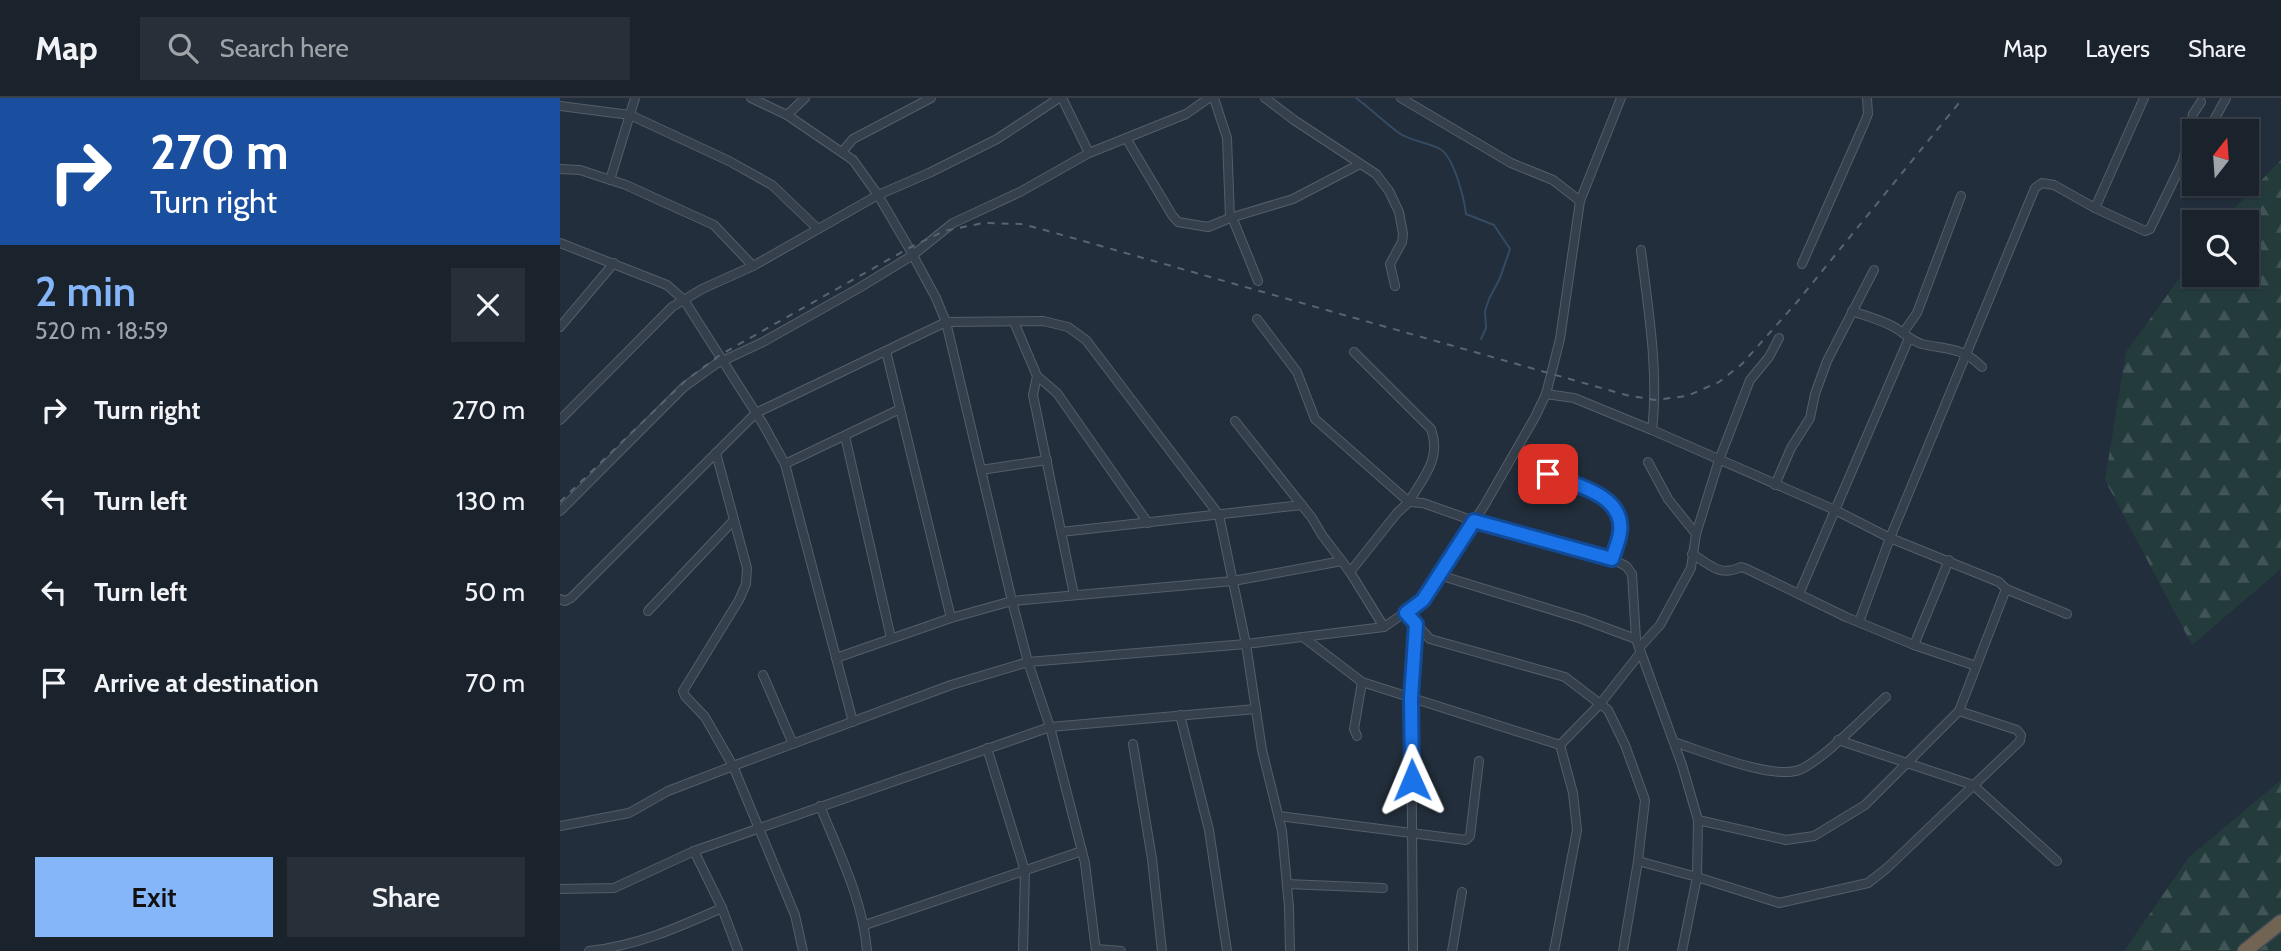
<!DOCTYPE html>
<meta charset="utf-8">
<style>
body{margin:0;font-family:Cabin,sans-serif;background:#272f38;color:#f1f3f6;height:100vh;display:flex;flex-direction:column;font-size:26px;white-space:nowrap}
*{box-sizing:border-box;margin:0}
p{font-size:23px;color:#9fa4a9}
.icon{flex:none;width:38px;height:38px;fill:none;stroke:currentColor;stroke-width:2;stroke-linecap:round;stroke-linejoin:round}
.map{position:relative;flex:1;overflow:hidden}
.details{display:flex;flex-direction:column;background:#1a222c;width:560px}
.details>*{flex:none}
.guide{background:#1a4fa0;color:#fff;overflow:hidden}
.needle{width:46px;rotate:17deg}
.controls{position:absolute;left:1622px;top:21px;display:grid;gap:14px}
.controls a{display:grid;place-items:center;width:77px;height:77px;border-radius:0px;background:#1a222c;box-shadow:0 2px 5px #0004,0 0 0 2px #383f48;font-size:35px}
.pin{position:absolute;display:grid;place-items:center;width:60px;height:60px;color:#fff;margin:-30px;border-radius:14px;box-shadow:0 4px 10px #0006}
.me{position:absolute;width:77px;margin:-38px;rotate:359deg;stroke-linejoin:round;filter:drop-shadow(0 0 5px #0008)}
.turn{display:flex;align-items:center;gap:24px;height:147px;padding:0 35px;font-size:32px}
.turn .icon{width:91px;height:91px;stroke-width:2.5}
.turn b{display:block;font-size:49px;line-height:60px}
.round{display:grid;place-items:center;flex:none;width:74px;height:74px;border-radius:0px;background:#272f38}
.head{display:flex;align-items:center;justify-content:space-between;height:119px;padding:0 35px}
h1{font-size:42px;font-weight:600;line-height:52px;color:#84b6f9}
.cta{display:flex;gap:14px;margin-top:auto;padding:14px 35px}
.cta a{flex:1;height:80px;border-radius:0px;background:#84b6f9;color:#111;font-size:28px;font-weight:600;line-height:80px;text-align:center}
.cta a+a{background:#272f38;color:#f1f3f6}
ul{padding:0;list-style:none}
li{display:flex;align-items:center;gap:21px;height:91px;padding:0 35px}
li div{flex:1}
li b{display:block;font-size:26px}
li em{font-style:normal}
header{display:flex;align-items:center;gap:42px;box-sizing:border-box;height:98px;padding:0 35px;background:#1a222c;border-bottom:2px solid #383f48}
header strong{font-size:33px}
nav{display:flex;gap:38px;margin-inline-start:auto;font-size:24px}
.search{width:490px;height:63px;background:#272f38;display:flex;align-items:center;gap:18px;box-sizing:border-box;padding:0 24px;border-radius:0px;color:#9fa4a9;font-size:26px}
main{display:flex;flex:1;min-height:0}
.map>svg:first-child{display:block}
.forest{fill:url(#forest-firs)}
.lines{fill:none;stroke-linecap:round;stroke-linejoin:round}
.stream{stroke:#354a63;stroke-width:2}
.street-casing{stroke:#545e69;stroke-width:10}
.highway-casing{stroke:#414b56;stroke-width:17}
.street{stroke:#36404c;stroke-width:8}
.highway{stroke:#726453;stroke-width:14}
.rail{stroke:#586473;stroke-width:2;stroke-dasharray:7 7;stroke-linecap:butt}
.route-casing{stroke:#114b97;stroke-width:18}
.route{stroke:#1a73e8;stroke-width:12}
</style>
<header>
<strong>Map</strong>
<div class="search"><svg class="icon" aria-label="search" viewBox="0 0 24 24"><circle cx="10" cy="10" r="6"/><path d="M15 15l6 6"/></svg>Search here</div>
<nav><a>Map</a><a>Layers</a><a>Share</a></nav>
</header>
<main>
<section class="details">
<div class="guide">
<div class="turn"><svg class="icon" aria-label="right" viewBox="0 0 24 24"><path d="M7 20v-9h11M14 6l5 5-5 5"/></svg><div><b>270 m</b>Turn right</div></div>
</div>
<div class="head"><div><h1>2 min</h1><p>520 m · 18:59</p></div><a class="round"><svg class="icon" aria-label="close" viewBox="0 0 24 24"><path d="M6 6l12 12M18 6L6 18"/></svg></a></div>
<ul>
<li><svg class="icon" aria-label="right" viewBox="0 0 24 24"><path d="M7 20v-9h11M14 6l5 5-5 5"/></svg><div><b>Turn right</b></div><em>270 m</em></li>
<li><svg class="icon" aria-label="left" viewBox="0 0 24 24"><path d="M17 20v-9H6M10 6l-5 5 5 5"/></svg><div><b>Turn left</b></div><em>130 m</em></li>
<li><svg class="icon" aria-label="left" viewBox="0 0 24 24"><path d="M17 20v-9H6M10 6l-5 5 5 5"/></svg><div><b>Turn left</b></div><em>50 m</em></li>
<li><svg class="icon" aria-label="arrive" viewBox="0 0 24 24"><path d="M6 21V4h12l-3 4 3 4H6"/></svg><div><b>Arrive at destination</b></div><em>70 m</em></li>
</ul>
<div class="cta"><a>Exit</a><a>Share</a></div>
</section>
<div class="map">
<svg width="1721" height="853" viewBox="0 0 1721 853">
<defs>
<pattern id="forest-firs" width="22" height="20" patternUnits="userSpaceOnUse" patternTransform="scale(1.75)"><rect width="22" height="20" fill="#243b3c"/><path d="M5 1l3.5 6h-7zM16 11l3.5 6h-7z" fill="#415557"/></pattern>
</defs>
<rect width="100%" height="100%" fill="#222e3b"/>
<g class="forest">
<polygon points="1721,62 1721,471 1632,547 1545,382 1566,254 1634,160 1634,177 1687,177 1687,124 1661,124"/>
<polygon points="1721,682 1721,853 1564,853 1629,759"/>
</g>
<g class="lines">
<path class="stream" d="M796,0C811,11 824,24 839,35C850,43 867,44 880,51C894,59 904,100 906,116L934,127L950,151L940,180L929,201L925,213L926,230L921,241"/>
<defs>
<g id="street">
<polyline points="191,0 227,17 293,62 318,97 349,150 376,200 386,224 452,503 468,564 490,629 525,765 536,853"/>
<polyline points="502,0 529,55"/>
<polyline points="654,0 667,40 670,120"/>
<polyline points="705,0 734,22 816,76 829,93 839,114 843,136 842,144 830,166 835,188"/>
<polyline points="841,0 951,65 993,82 1020,103"/>
<polyline points="0,8 70,17 169,63 212,87 258,131"/>
<polyline points="227,17 245,0"/>
<polyline points="1648,33 1666,0"/>
<polyline points="566,40 612,117 618,124 648,129 670,120 733,101 800,66"/>
<polyline points="282,54 293,41 371,0"/>
<polyline points="1623,63 1633,16 1641,4"/>
<polyline points="0,71 20,72 66,87 154,127 193,168"/>
<polyline points="50,82 75,0"/>
<polyline points="1535,110 1585,133 1590,131 1623,63 1634,53"/>
<polyline points="672,119 698,183"/>
<polyline points="0,145 107,187 124,202 203,326 225,366 293,624"/>
<polyline points="1242,166 1304,26 1308,16 1307,0"/>
<path d="M1292,213C1306,218 1321,222 1334,229C1343,234 1351,243 1362,246C1387,252 1401,248 1422,269"/>
<path d="M697,221L737,274L755,321L849,404C863,379 882,361 871,331L794,254"/>
<polyline points="454,224 477,278 497,295 588,425"/>
<polyline points="0,229 54,165"/>
<polyline points="1343,235 1357,215 1401,98"/>
<polyline points="326,253 391,520"/>
<polyline points="477,278 473,297 514,497"/>
<polyline points="986,296 1000,241 1020,103 1061,0"/>
<polyline points="0,322 112,209 142,191 193,168 318,97 369,75 437,41 499,0"/>
<polyline points="675,323 752,420 762,437 790,474 824,529"/>
<polyline points="1092,332 1275,412 1330,440 1439,484 1446,491 1507,516"/>
<polyline points="285,338 331,540"/>
<polyline points="156,355 187,470 186,486 179,502 123,593 125,598 145,619 173,668 235,817 243,853"/>
<polyline points="1088,364 1108,401 1136,436"/>
<polyline points="225,366 340,311"/>
<polyline points="421,372 487,362"/>
<path d="M988,376C1015,387 1065,397 1060,434C1059,443 1055,452 1052,461"/>
<polyline points="1215,387 1231,350 1250,320 1255,296 1267,263 1314,172"/>
<polyline points="0,413 124,289 156,266 203,244 299,190 353,157 393,125 460,94 529,55 626,16 649,0"/>
<polyline points="501,434 742,407"/>
<path d="M1132,456C1151,467 1159,479 1181,469L1187,471L1286,519L1354,547L1416,568"/>
<polyline points="790,474 837,415 849,404 863,405 914,423 1052,461 1066,468 1072,476 1076,541 1122,667 1138,722 1137,779 1122,853"/>
<polyline points="879,477 1022,521 1076,541"/>
<polyline points="1239,496 1349,240"/>
<polyline points="0,501 5,503 11,500 196,315 386,224 483,223 508,229 526,242 659,417 686,546 702,652 722,733 729,809 730,853"/>
<polyline points="88,513 174,422"/>
<polyline points="846,515 870,541 1005,579 1048,612 1065,647 1085,702 1078,763 1063,853"/>
<polyline points="1299,524 1330,440 1475,90 1482,85 1494,87 1535,110 1584,0"/>
<polyline points="743,539 802,584 1000,647 1013,695 1017,732 994,853"/>
<polyline points="1354,547 1389,462"/>
<polyline points="1079,550 1100,527 1131,470 1136,436 1159,362 1190,282 1209,259 1219,240"/>
<polyline points="276,560 391,520 452,503 673,483 782,463"/>
<polyline points="203,577 233,646"/>
<polyline points="620,617 649,732 667,853"/>
<polyline points="797,638 794,631 802,584"/>
<polyline points="1278,642 1413,687 1497,763"/>
<path d="M1114,644C1142,653 1212,682 1239,672C1261,664 1307,616 1326,599"/>
<polyline points="573,646 592,761 602,853"/>
<polyline points="1000,647 1040,606 1081,554"/>
<polyline points="427,650 465,773 463,853"/>
<path d="M260,708C279,755 303,802 307,853"/>
<polyline points="719,718 906,742 910,738 919,663"/>
<polyline points="1138,722 1226,742 1254,738 1305,707 1399,613 1446,491"/>
<path d="M0,728L69,715L108,693L173,668L391,587L468,564L686,546L824,529L863,502L924,408L975,319L986,296L1014,300L1092,332C1099,272 1088,211 1081,152"/>
<polyline points="134,753 162,810 178,853"/>
<polyline points="1078,763 1137,779 1219,805 1308,785 1327,770 1460,643 1461,637 1457,632 1399,613"/>
<polyline points="727,786 823,790"/>
<polyline points="0,791 54,790 134,753 490,629 696,611"/>
<polyline points="305,827 522,753"/>
<polyline points="536,851 561,853"/>
<path d="M29,853C79,847 117,830 162,810"/>
<polyline points="853,853 851,600 856,526"/>
<polyline points="892,853 902,794"/>
</g>
<polyline id="highway" points="1685,853 1721,824"/>
</defs>
<use href="#street" class="street-casing"/>
<use href="#highway" class="highway-casing"/>
<use href="#street" class="street"/>
<use href="#highway" class="highway"/>
<polyline class="rail" points="0,404 125,283 160,257 349,150 384,133 423,125 461,126 481,131 1066,297 1095,302 1127,298 1159,284 1182,266 1237,204 1403,0"/>
</g>
<g class="lines">
<defs>
<path id="route" d="M852,682L851,600L856,526L846,515L863,502L914,423L1052,461C1055,452 1059,443 1060,434C1065,397 1015,387 988,376"/>
</defs>
<use href="#route" class="route-casing"/>
<use href="#route" class="route"/>
</g>
</svg>
<div class="controls">
<a><svg class="needle" viewBox="-14 -14 28 28"><path d="M0-13l5 13h-10z" fill="#e53935"/><path d="M0 13l5-13h-10z" fill="#9fa4a9"/></svg></a>
<a><svg class="icon" aria-label="search" viewBox="0 0 24 24"><circle cx="10" cy="10" r="6"/><path d="M15 15l6 6"/></svg></a>
</div>
<div class="pin" style="left:988px;top:376px;background:#d93025"><svg class="icon" aria-label="arrive" viewBox="0 0 24 24"><path d="M6 21V4h12l-3 4 3 4H6"/></svg></div>
<svg class="me" style="left:852px;top:682px" viewBox="-20 -20 40 40"><path d="M0-17L14 15 0 8-14 15z" fill="#1a73e8" stroke="#fff" stroke-width="4"/></svg>
</div>
</main>
